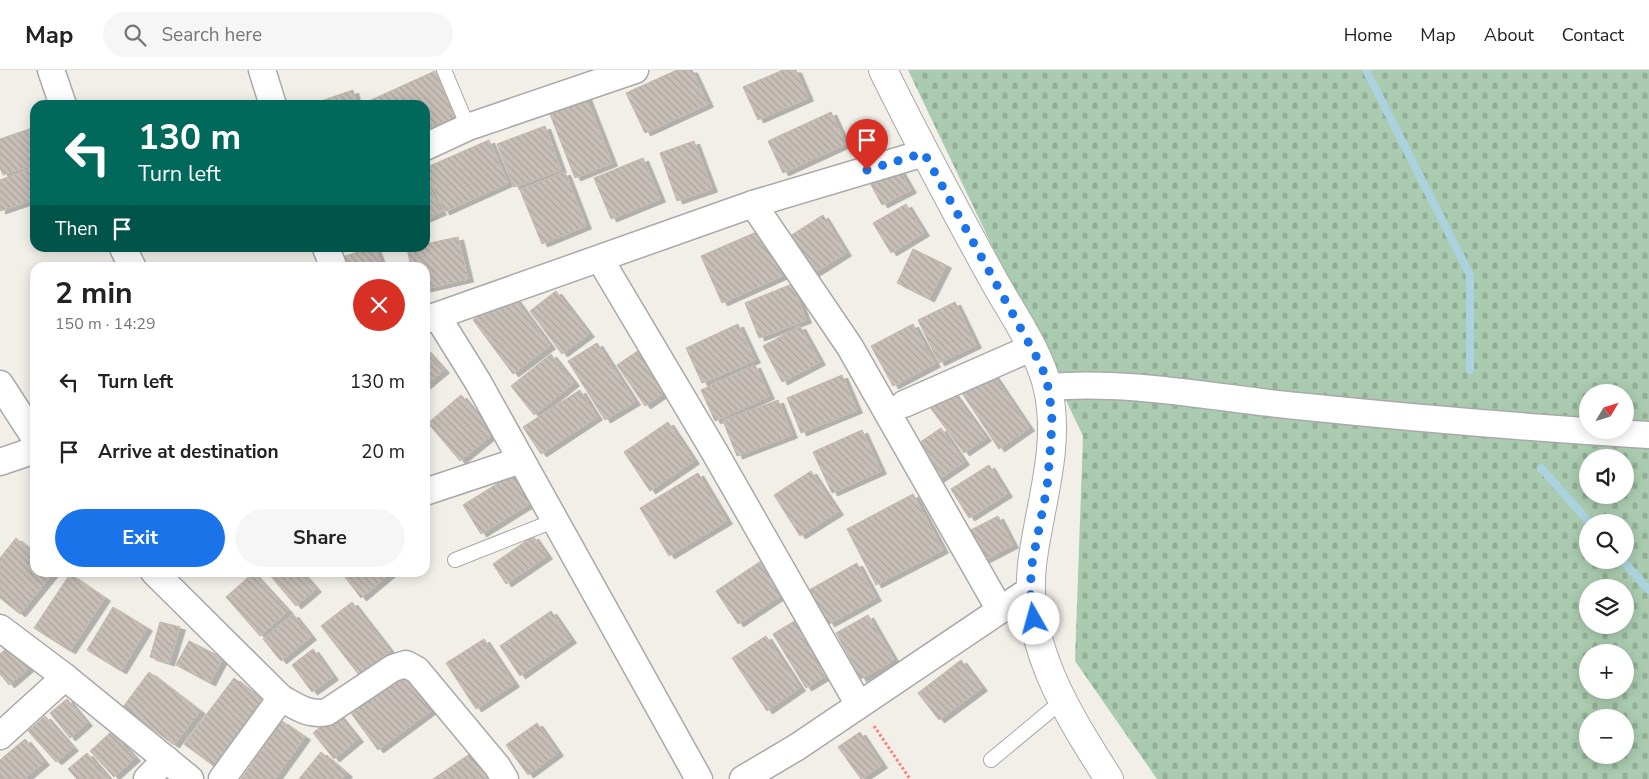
<!DOCTYPE html>
<meta charset="utf-8">
<style>
body{margin:0;font-family:"Nunito Sans",sans-serif;background:#f6f6f6;color:#222;height:100vh;display:flex;flex-direction:column;font-size:19px;white-space:nowrap}
*{box-sizing:border-box;margin:0}
p{font-size:16px;color:#767676}
.icon{flex:none;width:28px;height:28px;fill:none;stroke:currentColor;stroke-width:2;stroke-linecap:round;stroke-linejoin:round}
.map{position:relative;flex:1;overflow:hidden}
.side{position:absolute;left:30px;top:192px;width:400px;height:315px;display:flex;flex-direction:column;background:#fff;border-radius:15px;box-shadow:0 2px 12px #0003}
.side>*{flex:none}
.hud{position:absolute;left:30px;top:30px;width:400px;height:152px;border-radius:15px;box-shadow:0 2px 12px #0003;background:#00695c;color:#fff;overflow:hidden}
.needle{width:32px;rotate:52deg}
.controls{position:absolute;left:1579px;top:314px;display:grid;gap:10px}
.controls a{display:grid;place-items:center;width:55px;height:55px;border-radius:50%;background:#fff;box-shadow:0 2px 12px #0003;font-size:25px}
.pin{position:absolute;display:grid;place-items:center;width:42px;height:42px;color:#fff;margin:-51px -21px;border-radius:50% 50% 50% 0;rotate:-45deg;box-shadow:0 0 5px #0007}
.pin .icon{rotate:45deg}
.me{position:absolute;width:55px;margin:-28px;rotate:353deg;stroke-linejoin:round;filter:drop-shadow(0 0 4px #0008)}
.turn{display:flex;align-items:center;gap:18px;height:105px;padding:0 25px;font-size:22px}
.turn .icon{width:65px;height:65px;stroke-width:2.5}
.turn b{display:block;font-size:35px;line-height:42px}
.then{display:flex;align-items:center;height:48px;padding:0 25px;background:#0003;gap:10px;font-size:19px}
.round{display:grid;place-items:center;flex:none;width:52px;height:52px;border-radius:26px;background:#f6f6f6}
.head{display:flex;align-items:center;justify-content:space-between;height:85px;padding:0 25px}
h1{font-size:30px;font-weight:700;line-height:38px}
.cta{display:flex;gap:10px;margin-top:auto;padding:10px 25px}
.cta a{flex:1;height:58px;border-radius:30px;background:#1a73e8;color:#fff;font-size:20px;font-weight:700;line-height:58px;text-align:center}
.cta a+a{background:#f6f6f6;color:#222}
ul{padding:0;list-style:none}
li{display:flex;align-items:center;gap:15px;height:70px;padding:0 25px}
li div{flex:1}
li b{display:block;font-size:19px}
li em{font-style:normal}
header{display:flex;align-items:center;gap:30px;box-sizing:border-box;height:70px;padding:0 25px;background:#fff;border-bottom:1px solid #e0e0e0}
header strong{font-size:24px}
nav{display:flex;gap:28px;margin-inline-start:auto;font-size:18px}
.search{width:350px;height:45px;background:#f6f6f6;display:flex;align-items:center;gap:12px;box-sizing:border-box;padding:0 18px;border-radius:28px;color:#767676;font-size:19px}
.map>svg:first-child{display:block}
.cemetery{fill:url(#cemetery-stones);fill-rule:evenodd}
.lines{fill:none;stroke-linecap:round;stroke-linejoin:round}
.stream{stroke:#aad3df;stroke-width:8}
.building{fill:url(#building-back-hatch);stroke:#c4b6ab;filter:url(#shadow)}
.service-casing{stroke:#a9a9a9;stroke-width:16}
.minor-casing{stroke:#a9a9a9;stroke-width:29}
.tertiary-casing{stroke:#a9a9a9;stroke-width:30}
.path{stroke:#fa8072;stroke-width:3;stroke-dasharray:2.5 2.5;stroke-linecap:butt}
.service{stroke:#fff;stroke-width:14}
.minor{stroke:#fff;stroke-width:26}
.tertiary{stroke:#fff;stroke-width:28}
.route{stroke:#1a73e8;stroke-width:9;stroke-dasharray:0 16.2}
</style>
<header>
<strong>Map</strong>
<div class="search"><svg class="icon" aria-label="search" viewBox="0 0 24 24"><circle cx="10" cy="10" r="6"/><path d="M15 15l6 6"/></svg>Search here</div>
<nav><a>Home</a><a>Map</a><a>About</a><a>Contact</a></nav>
</header>
<div class="map">
<svg width="1649" height="709" viewBox="0 0 1649 709">
<defs>
<pattern id="cemetery-stones" width="16" height="16" patternUnits="userSpaceOnUse" patternTransform="scale(1.25)"><rect width="16" height="16" fill="#aacbaf"/><path d="M2 7V4a2 2 0 0 1 4 0v3zM10 15v-3a2 2 0 0 1 4 0v3z" fill="#92ae96"/></pattern>
<pattern id="building-back-hatch" width="6" height="6" patternUnits="userSpaceOnUse" patternTransform="scale(1.25)"><rect width="6" height="6" fill="#c7bfb8"/><path d="M-1 5l2 2M0 0l6 6M5-1l2 2" fill="none" stroke="#aba49e"/></pattern>
<filter id="shadow"><feDropShadow dx="5.5" dy="3" stdDeviation="0" flood-color="#0004"/></filter>
</defs>
<rect width="100%" height="100%" fill="#f2efe9"/>
<path class="cemetery" d="M908,0H1649V709H1157L1075,591L1083,366ZM1588,322H1625V360H1588ZM1588,388H1625V425H1588ZM1588,452H1625V490H1588ZM1588,518H1625V555H1588ZM1588,582H1625V620H1588ZM1588,648H1625V685H1588Z"/>
<g class="lines">
<g class="stream">
<polyline points="1366,0 1470,205 1470,300"/>
<polyline points="1541,398 1589,452"/>
<polyline points="1622,490 1649,520"/>
</g>
</g>
<g class="building">
<polygon points="677,0 692,0 708,34 645,63 626,23"/>
<polygon points="783,0 796,0 808,28 758,50 743,17"/>
<polygon points="435,1 455,47 425,60 425,35 373,35 371,30"/>
<polygon points="353,20 357,35 309,35"/>
<polygon points="585,24 612,93 575,108 548,39"/>
<polygon points="831,42 846,74 783,103 768,71"/>
<polygon points="545,56 561,100 514,117 497,74"/>
<polygon points="35,57 35,94 3,105 0,98 0,69"/>
<polygon points="489,70 508,113 444,142 425,98"/>
<polygon points="694,71 712,119 677,131 660,83"/>
<polygon points="643,88 660,129 611,149 594,108"/>
<polygon points="897,96 911,120 882,135 869,111"/>
<polygon points="35,97 35,129 0,141 0,110"/>
<polygon points="565,102 586,156 542,174 520,120"/>
<polygon points="425,108 441,142 425,149"/>
<polygon points="906,134 924,163 891,183 873,153"/>
<polygon points="823,145 846,183 813,204 790,166"/>
<polygon points="761,160 782,206 722,233 701,186"/>
<polygon points="458,167 468,209 425,219 425,198 411,198 407,178 425,178 425,174"/>
<polygon points="370,178 375,178 383,198 343,198 340,188"/>
<polygon points="913,179 946,195 929,229 897,213"/>
<polygon points="792,214 806,250 759,268 745,233"/>
<polygon points="556,221 589,264 562,284 530,241"/>
<polygon points="510,222 550,276 513,304 473,250"/>
<polygon points="955,232 976,275 939,293 918,250"/>
<polygon points="738,254 755,290 702,313 686,278"/>
<polygon points="913,254 935,294 893,316 871,276"/>
<polygon points="800,256 820,292 782,312 763,276"/>
<polygon points="597,273 635,332 605,350 568,291"/>
<polygon points="642,278 670,319 645,336 617,295"/>
<polygon points="425,279 444,300 425,316"/>
<polygon points="551,284 574,313 534,345 511,316"/>
<polygon points="755,295 769,326 715,351 701,320"/>
<polygon points="990,300 1029,358 999,379 960,320"/>
<polygon points="842,305 857,340 801,363 787,328"/>
<polygon points="580,320 597,347 541,384 523,357"/>
<polygon points="951,320 986,368 964,383 929,336"/>
<polygon points="461,325 493,364 460,391 428,353"/>
<polygon points="778,330 792,365 737,386 723,351"/>
<polygon points="668,352 694,391 650,421 624,382"/>
<polygon points="941,358 964,392 936,411 913,377"/>
<polygon points="862,360 881,401 832,423 813,382"/>
<polygon points="989,395 1007,424 969,448 951,419"/>
<polygon points="811,401 838,442 800,466 774,425"/>
<polygon points="516,402 534,431 481,464 463,435"/>
<polygon points="698,403 727,451 669,486 640,438"/>
<polygon points="913,424 943,480 876,515 847,459"/>
<polygon points="998,446 1013,475 984,490 969,461"/>
<polygon points="533,466 547,486 506,514 493,494"/>
<polygon points="16,468 35,484 35,502 54,502 20,544 0,528 0,488"/>
<polygon points="764,489 786,522 738,554 716,521"/>
<polygon points="857,493 876,528 829,554 809,520"/>
<polygon points="267,502 301,502 316,519 296,536"/>
<polygon points="341,502 391,502 391,503 361,528"/>
<polygon points="253,503 288,541 260,566 226,527"/>
<polygon points="70,504 105,528 70,581 34,558"/>
<polygon points="352,532 390,581 359,605 321,556"/>
<polygon points="113,537 147,558 121,601 87,580"/>
<polygon points="551,541 571,570 520,606 500,576"/>
<polygon points="293,544 311,567 281,591 263,569"/>
<polygon points="868,545 894,590 861,609 836,563"/>
<polygon points="803,546 836,600 806,618 773,564"/>
<polygon points="160,552 180,557 169,593 150,587"/>
<polygon points="766,566 800,618 767,641 732,588"/>
<polygon points="484,569 514,614 476,639 446,593"/>
<polygon points="189,571 223,588 210,613 176,595"/>
<polygon points="11,574 30,597 9,615 0,604 0,584"/>
<polygon points="313,579 333,607 312,622 292,595"/>
<polygon points="961,590 982,618 939,650 918,623"/>
<polygon points="403,600 432,640 378,680 348,639"/>
<polygon points="149,602 200,641 174,675 123,637"/>
<polygon points="234,608 268,634 219,700 184,674"/>
<polygon points="67,629 87,653 70,668 50,643"/>
<polygon points="337,643 358,669 334,689 313,663"/>
<polygon points="45,646 73,678 56,692 28,661"/>
<polygon points="282,651 305,667 275,709 241,709"/>
<polygon points="537,653 558,683 528,705 506,675"/>
<polygon points="111,662 135,688 114,707 90,681"/>
<polygon points="860,662 882,695 861,709 838,677"/>
<polygon points="25,669 44,692 24,709 0,709 0,690"/>
<polygon points="477,679 498,709 433,709"/>
<polygon points="321,682 347,704 342,709 299,709"/>
<polygon points="87,683 109,709 77,709 68,699"/>
</g>
<g class="lines">
<defs>
<g id="service">
<polyline points="444,0 468,57"/>
<polyline points="455,490 556,450"/>
<polyline points="991,690 1062,631"/>
</g>
<g id="minor">
<polyline points="51,0 63,35"/>
<polyline points="262,0 273,35"/>
<polyline points="425,77 468,57 635,0"/>
<polyline points="753,134 850,277 1000,540"/>
<polyline points="123,178 133,198"/>
<polyline points="326,178 334,198"/>
<polyline points="600,189 714,381 859,635"/>
<polyline points="437,246 478,312 699,709"/>
<polyline points="425,250 753,134 924,83"/>
<polyline points="0,314 35,368"/>
<path d="M1048,317C1131,310 1214,328 1297,336C1414,348 1531,358 1649,365"/>
<polyline points="904,334 1031,278"/>
<polyline points="0,392 35,380"/>
<polyline points="425,422 521,390"/>
<path d="M154,502L281,628C297,637 309,646 327,642L393,598L406,594L417,600L497,696L505,709"/>
<polyline points="0,558 65,607 190,709"/>
<polyline points="0,666 65,607"/>
<polyline points="147,709 166,689"/>
<polyline points="222,709 281,628"/>
<polyline points="743,709 797,677 1030,520"/>
</g>
<path id="tertiary" d="M883,0C918,71 955,140 993,209C1011,242 1040,282 1048,319C1061,378 1039,436 1032,495C1023,574 1068,645 1109,709"/>
</defs>
<use href="#service" class="service-casing"/>
<use href="#minor" class="minor-casing"/>
<use href="#tertiary" class="tertiary-casing"/>
<polyline class="path" points="874,656 910,709"/>
<use href="#service" class="service"/>
<use href="#minor" class="minor"/>
<use href="#tertiary" class="tertiary"/>
</g>
<g class="lines">
<polyline class="route" points="867,100 924,83 1042,297 1048,317 1052,344 1051,371 1047,418 1032,494 1030,520 1034,549"/>
</g>
</svg>
<div class="controls">
<a><svg class="needle" viewBox="-14 -14 28 28"><path d="M0-13l5 13h-10z" fill="#e53935"/><path d="M0 13l5-13h-10z" fill="#767676"/></svg></a>
<a><svg class="icon" aria-label="sound" viewBox="0 0 24 24"><path d="M4 9h4l5-4v14l-5-4H4zM17 9q2 3 0 6"/></svg></a>
<a><svg class="icon" aria-label="search" viewBox="0 0 24 24"><circle cx="10" cy="10" r="6"/><path d="M15 15l6 6"/></svg></a>
<a><svg class="icon" aria-label="layers" viewBox="0 0 24 24"><path d="M12 4l9 5-9 5-9-5zM3 14l9 5 9-5"/></svg></a>
<a>+</a>
<a>−</a>
</div>
<div class="pin" style="left:867px;top:100px;background:#d93025"><svg class="icon" aria-label="arrive" viewBox="0 0 24 24"><path d="M6 21V4h12l-3 4 3 4H6"/></svg></div>
<svg class="me" style="left:1034px;top:549px" viewBox="-20 -20 40 40"><circle r="19" fill="#fff"/><path d="M0-13L10 11 0 6-10 11z" fill="#1a73e8"/></svg>
<div class="hud">
<div class="turn"><svg class="icon" aria-label="left" viewBox="0 0 24 24"><path d="M17 20v-9H6M10 6l-5 5 5 5"/></svg><div><b>130 m</b>Turn left</div></div>
<div class="then">Then<svg class="icon" aria-label="arrive" viewBox="0 0 24 24"><path d="M6 21V4h12l-3 4 3 4H6"/></svg></div>
</div>
<section class="side">
<div class="head"><div><h1>2 min</h1><p>150 m · 14:29</p></div><a class="round" style="background:#d93025;color:#fff"><svg class="icon" aria-label="close" viewBox="0 0 24 24"><path d="M6 6l12 12M18 6L6 18"/></svg></a></div>
<ul>
<li><svg class="icon" aria-label="left" viewBox="0 0 24 24"><path d="M17 20v-9H6M10 6l-5 5 5 5"/></svg><div><b>Turn left</b></div><em>130 m</em></li>
<li><svg class="icon" aria-label="arrive" viewBox="0 0 24 24"><path d="M6 21V4h12l-3 4 3 4H6"/></svg><div><b>Arrive at destination</b></div><em>20 m</em></li>
</ul>
<div class="cta"><a>Exit</a><a>Share</a></div>
</section>
</div>
